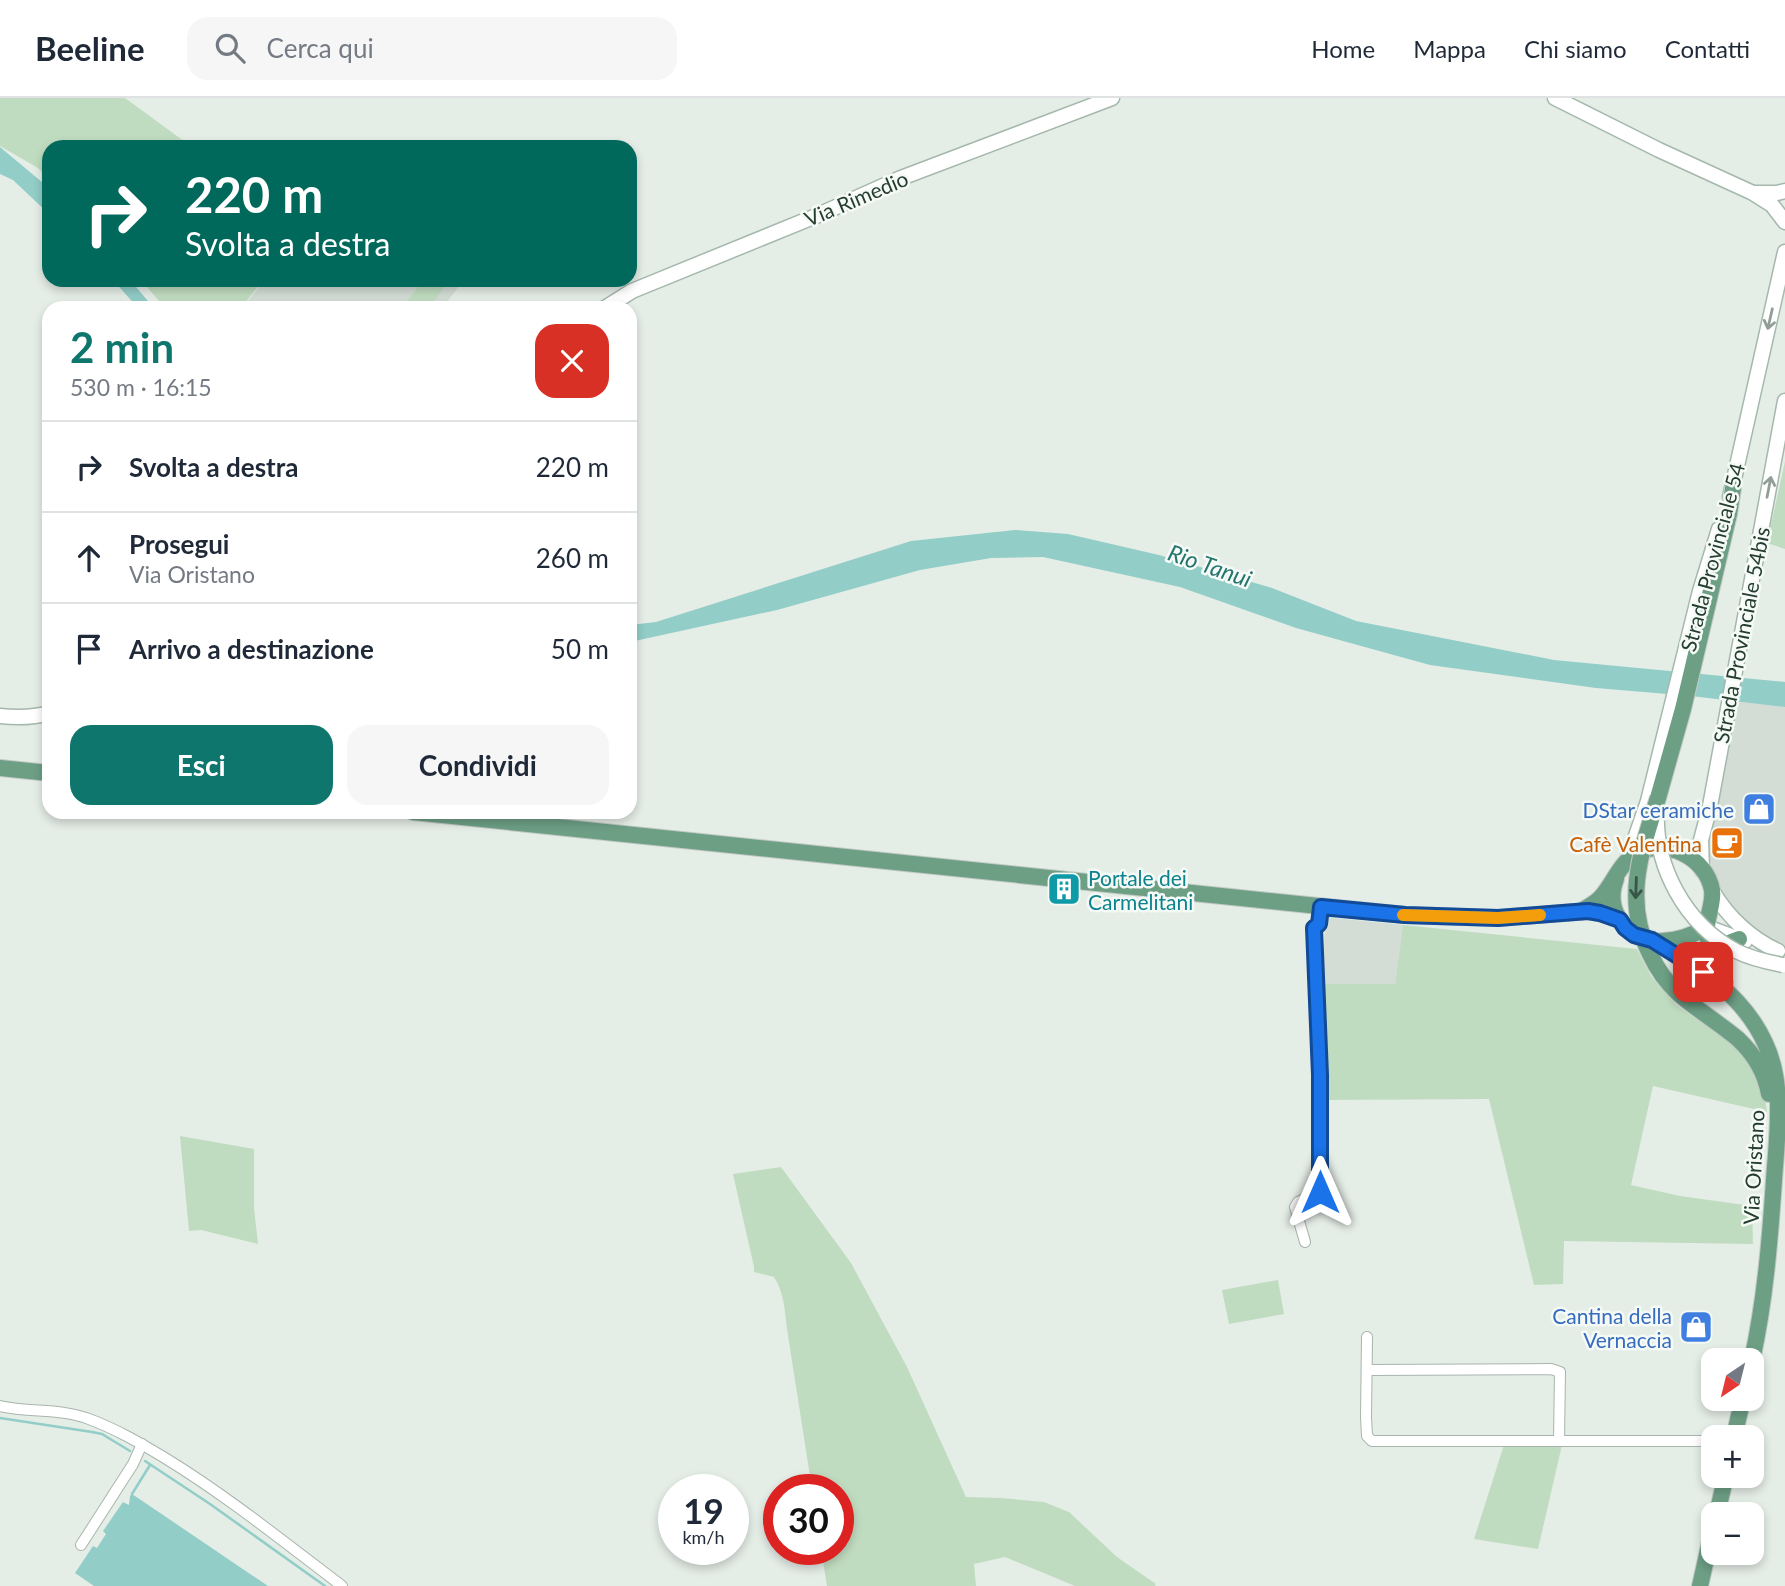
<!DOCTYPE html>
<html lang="it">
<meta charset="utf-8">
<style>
body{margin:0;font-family:Lato,sans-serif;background:#f6f6f7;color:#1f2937;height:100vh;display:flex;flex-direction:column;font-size:26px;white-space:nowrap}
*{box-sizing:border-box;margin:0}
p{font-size:23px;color:#747a83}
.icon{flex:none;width:38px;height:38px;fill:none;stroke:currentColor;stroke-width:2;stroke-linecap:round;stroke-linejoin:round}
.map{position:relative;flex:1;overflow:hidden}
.sheet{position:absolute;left:42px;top:203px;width:595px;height:518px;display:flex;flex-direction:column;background:#fff;border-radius:21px;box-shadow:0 4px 10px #0003}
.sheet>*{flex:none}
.guide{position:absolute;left:42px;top:42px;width:595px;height:147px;border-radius:21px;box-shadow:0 4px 10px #0003;background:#00695c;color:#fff;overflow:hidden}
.needle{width:46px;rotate:215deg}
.tools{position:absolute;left:1701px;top:1250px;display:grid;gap:14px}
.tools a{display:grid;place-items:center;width:63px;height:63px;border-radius:14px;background:#fff;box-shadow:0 4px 10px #0003;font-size:35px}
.speed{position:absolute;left:658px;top:1376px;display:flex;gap:14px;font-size:35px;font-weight:700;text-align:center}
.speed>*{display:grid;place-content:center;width:91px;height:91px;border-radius:50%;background:#fff;box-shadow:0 4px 10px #0003;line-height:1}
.speed small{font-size:18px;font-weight:400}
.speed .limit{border:10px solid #d22;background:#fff;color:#111}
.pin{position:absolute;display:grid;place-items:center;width:60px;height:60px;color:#fff;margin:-30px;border-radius:14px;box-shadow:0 4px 10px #0006}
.me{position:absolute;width:77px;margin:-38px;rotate:0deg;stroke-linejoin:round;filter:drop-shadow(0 0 5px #0008)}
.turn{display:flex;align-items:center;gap:24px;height:147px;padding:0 28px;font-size:32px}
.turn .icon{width:91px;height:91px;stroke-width:2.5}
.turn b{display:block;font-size:49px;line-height:60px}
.round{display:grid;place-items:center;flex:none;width:74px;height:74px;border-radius:21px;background:#f6f6f7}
.overview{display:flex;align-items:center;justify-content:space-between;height:119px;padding:0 28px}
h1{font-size:42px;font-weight:700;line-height:52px;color:#0f766e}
.primary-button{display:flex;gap:14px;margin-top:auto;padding:14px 28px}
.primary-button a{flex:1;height:80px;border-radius:21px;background:#0f766e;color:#fff;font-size:28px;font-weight:700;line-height:80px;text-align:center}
.primary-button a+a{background:#f6f6f7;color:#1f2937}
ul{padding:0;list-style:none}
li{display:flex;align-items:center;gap:21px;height:91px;padding:0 28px;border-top:2px solid #e0e1e3}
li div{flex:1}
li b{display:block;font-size:26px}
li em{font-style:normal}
header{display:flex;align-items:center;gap:42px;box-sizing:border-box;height:98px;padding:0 35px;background:#fff;border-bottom:2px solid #e0e1e3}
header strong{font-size:33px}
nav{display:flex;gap:38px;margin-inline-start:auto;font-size:24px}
.search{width:490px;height:63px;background:#f6f6f7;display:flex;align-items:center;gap:18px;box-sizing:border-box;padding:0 24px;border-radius:21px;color:#747a83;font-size:26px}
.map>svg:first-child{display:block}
.built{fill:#d3ddd6}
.green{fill:#c0dcc0}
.water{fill:#92cdc7}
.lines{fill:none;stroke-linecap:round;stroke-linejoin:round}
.stream{stroke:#92cdc7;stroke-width:2.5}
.street-casing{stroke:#a8b5ad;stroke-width:12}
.secondary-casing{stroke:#a4b8ac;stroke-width:17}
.primary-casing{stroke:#c2c9c5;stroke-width:18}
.street{stroke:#fff;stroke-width:10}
.secondary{stroke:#fff;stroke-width:14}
.primary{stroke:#6d9f85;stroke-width:16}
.secondary-bridge-casing{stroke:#a4b8ac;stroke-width:17;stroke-linecap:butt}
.primary-bridge-casing{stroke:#c2c9c5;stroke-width:18;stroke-linecap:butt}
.secondary-bridge{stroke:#fff;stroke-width:14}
.primary-bridge{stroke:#6d9f85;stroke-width:16}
.oneway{stroke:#929e98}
.oneway2{stroke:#375646}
.route-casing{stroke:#114b97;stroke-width:18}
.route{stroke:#1a73e8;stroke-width:12}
.slow{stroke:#f59e0b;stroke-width:12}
.labels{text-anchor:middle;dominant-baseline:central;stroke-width:5;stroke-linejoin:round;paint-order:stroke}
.street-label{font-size:21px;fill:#253e31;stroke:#f5faf6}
.shop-label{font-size:21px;fill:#366cbe;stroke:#f5faf6;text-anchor:end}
.food-label{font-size:21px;fill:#c56008;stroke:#f5faf6;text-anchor:end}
.culture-label{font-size:21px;fill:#0d838f;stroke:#f5faf6;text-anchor:start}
.water-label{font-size:23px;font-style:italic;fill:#24756e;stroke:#f5faf6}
</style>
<header>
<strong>Beeline</strong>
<div class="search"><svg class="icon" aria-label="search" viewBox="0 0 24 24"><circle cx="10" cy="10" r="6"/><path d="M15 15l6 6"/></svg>Cerca qui</div>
<nav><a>Home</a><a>Mappa</a><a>Chi siamo</a><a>Contatti</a></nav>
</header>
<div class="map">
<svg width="1785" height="1488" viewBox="0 0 1785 1488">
<rect width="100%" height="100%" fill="#e5ede7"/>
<g class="built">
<polygon points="265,182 464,182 442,210 242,210"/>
<polygon points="1735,603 1785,609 1785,848 1773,845 1743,826 1716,784 1708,757 1709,744 1720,679"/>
<polygon points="1325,819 1403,827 1395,886 1323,886"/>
</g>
<g class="green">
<polygon points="0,0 125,0 192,49 49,49 49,81 38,70 0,48"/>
<polygon points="141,182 263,182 241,210 165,210"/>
<polygon points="423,182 449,182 429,210 416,210 407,204"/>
<polygon points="1785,363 1785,451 1767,445"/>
<polygon points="1403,827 1637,851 1651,878 1676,907 1722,938 1755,969 1764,994 1767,1014 1653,988 1631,1087 1680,1098 1752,1108 1753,1146 1564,1143 1563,1186 1534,1187 1489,1001 1324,1002 1323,886 1395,886"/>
<polygon points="180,1038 254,1051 254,1110 258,1146 201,1132 189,1133"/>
<path d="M781,1069L851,1165L907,1269L966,1399L1001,1400L1044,1404L1069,1414L1117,1459L1156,1486L1155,1488H1075L1005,1459L974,1466L976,1488H827L821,1451H838V1391H812L787,1231C785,1213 784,1195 774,1179L754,1174V1169L733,1076Z"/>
<polygon points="1278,1182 1284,1216 1229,1226 1222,1192"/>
<polygon points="1504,1347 1562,1347 1538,1451 1474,1441"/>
</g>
<g class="water">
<polygon points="0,49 49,90 49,116 13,82 0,76"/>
<polygon points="113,182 130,182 154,210 138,210"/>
<polygon points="1015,432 1068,436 1159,457 1272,490 1356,523 1554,562 1785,584 1785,609 1691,598 1596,590 1430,567 1296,530 1180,489 1043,459 991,460 920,472 777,512 630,544 630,527 656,524 911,443"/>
<polygon points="132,1396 268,1488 94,1488 75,1475 93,1448 97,1450 106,1436 103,1433 123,1404 129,1407 130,1398"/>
</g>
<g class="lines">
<g class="stream">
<polyline points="0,1320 92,1334 102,1336 130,1353"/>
<polyline points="145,1363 210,1406 325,1488"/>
<polyline points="132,1396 150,1367"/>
</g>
<defs>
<g id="street">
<polyline points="1305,1144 1295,1109 1298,1104 1320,1094 1320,977 1314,830 1319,826 1321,809"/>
<polyline points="1367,1239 1366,1319 1367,1338 1372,1343 1713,1343"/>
<polyline points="1367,1272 1551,1271 1560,1274 1559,1343"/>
<path d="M0,1308C29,1315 61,1310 89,1321C116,1331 140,1345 165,1360C227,1398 284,1444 342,1488"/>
<polyline points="81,1447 133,1366 142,1346"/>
</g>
<g id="secondary">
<polyline points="1555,0 1659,52 1753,95 1772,107 1785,124"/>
<polyline points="1755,95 1777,95 1785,93"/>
<polyline points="605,210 632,193 816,118 901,80 1112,0"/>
<polyline points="1730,399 1785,154"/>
<path d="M0,618C18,620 32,620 49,615"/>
<polyline points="1628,761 1648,703 1700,493 1719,431"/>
<polyline points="1702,772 1701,742 1710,708 1785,303"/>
<path d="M1713,794C1728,819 1751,841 1778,853"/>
<polyline points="1707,829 1745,843"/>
</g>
<g id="primary">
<polyline points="0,670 49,675"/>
<polyline points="1658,700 1683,611 1729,416 1733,390"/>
<polyline points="413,714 1405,817 1498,820 1588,813 1600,815 1620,822"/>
<path d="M1616,781C1611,794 1611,807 1618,819C1637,853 1678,846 1707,829"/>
<path d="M1580,814C1587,809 1597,805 1602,798C1614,784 1620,765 1636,756C1665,739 1706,759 1712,792C1714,805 1707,817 1707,830C1707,840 1711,863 1715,872C1718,877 1722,881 1725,885"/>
<path d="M1652,842C1697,868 1743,896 1765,945C1785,987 1777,1037 1774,1082C1770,1142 1765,1203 1752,1262"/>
<path d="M1720,858C1722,847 1730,844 1739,841"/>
<path d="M1738,941C1754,956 1765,974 1769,996"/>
<polyline points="1734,1339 1743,1300"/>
<polyline points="1717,1416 1726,1377"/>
<polyline points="1700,1488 1713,1430"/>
</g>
</defs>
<use href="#street" class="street-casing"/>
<use href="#secondary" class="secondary-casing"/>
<use href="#primary" class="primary-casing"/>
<use href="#street" class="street"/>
<use href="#secondary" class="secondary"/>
<use href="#primary" class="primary"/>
<defs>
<path id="secondary-bridge" d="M1657,712C1654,768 1685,826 1736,853C1750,860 1767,864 1783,867"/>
<path id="primary-bridge" d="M1658,700C1641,753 1623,803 1650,856C1657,871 1666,884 1678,895C1697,912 1719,925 1738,941"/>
</defs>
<use href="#secondary-bridge" class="secondary-bridge-casing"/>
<use href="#primary-bridge" class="primary-bridge-casing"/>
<use href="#secondary-bridge" class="secondary-bridge"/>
<use href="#primary-bridge" class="primary-bridge"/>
</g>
<defs><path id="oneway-shaft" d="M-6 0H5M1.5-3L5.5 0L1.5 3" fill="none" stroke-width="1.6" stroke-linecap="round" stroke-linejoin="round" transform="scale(1.75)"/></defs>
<g class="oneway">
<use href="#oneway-shaft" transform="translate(1770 221) rotate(103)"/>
<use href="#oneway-shaft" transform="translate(1769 389) rotate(-79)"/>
</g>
<use class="oneway2" href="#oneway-shaft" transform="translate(1636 790) rotate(92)"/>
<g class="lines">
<defs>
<polyline id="route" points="1320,1094 1320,977 1314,830 1319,826 1321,809 1405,817 1498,820 1588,813 1600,815 1620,822 1625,830 1634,837 1652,842 1703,874"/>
</defs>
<use href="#route" class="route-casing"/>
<use href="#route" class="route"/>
<polyline class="slow" points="1403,817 1498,820 1540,817"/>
</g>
<defs>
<symbol id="shop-square" viewBox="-11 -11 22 22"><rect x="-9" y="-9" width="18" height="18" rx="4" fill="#3f7fe0" stroke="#f5faf6"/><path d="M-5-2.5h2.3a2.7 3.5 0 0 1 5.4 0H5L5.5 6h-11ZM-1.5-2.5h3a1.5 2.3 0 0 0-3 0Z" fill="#fff"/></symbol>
<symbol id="cafe-square" viewBox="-11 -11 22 22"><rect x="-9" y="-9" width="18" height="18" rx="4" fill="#e8710a" stroke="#f5faf6"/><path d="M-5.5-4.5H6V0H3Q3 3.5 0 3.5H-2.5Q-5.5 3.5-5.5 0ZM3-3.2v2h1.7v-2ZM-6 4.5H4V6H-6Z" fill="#fff"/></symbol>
<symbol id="building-square" viewBox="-11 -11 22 22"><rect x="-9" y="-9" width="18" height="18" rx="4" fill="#0f9aa8" stroke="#f5faf6"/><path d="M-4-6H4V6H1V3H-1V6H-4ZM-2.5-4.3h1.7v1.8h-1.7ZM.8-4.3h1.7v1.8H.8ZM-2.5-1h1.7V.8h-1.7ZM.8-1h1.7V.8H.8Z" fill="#fff"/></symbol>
</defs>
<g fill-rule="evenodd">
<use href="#shop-square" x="1740" y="692" width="38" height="38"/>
<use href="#cafe-square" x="1708" y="726" width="38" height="38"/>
<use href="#building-square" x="1045" y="772" width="38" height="38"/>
<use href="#shop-square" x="1677" y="1210" width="38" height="38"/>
</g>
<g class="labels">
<g class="street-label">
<text transform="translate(856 100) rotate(-23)">Via Rimedio</text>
<text transform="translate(1712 459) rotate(-75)">Strada Provinciale 54</text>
<text transform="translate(1741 537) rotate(-79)">Strada Provinciale 54bis</text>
<text transform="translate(1753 1069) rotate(-87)">Via Oristano</text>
</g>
<g class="shop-label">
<text x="1734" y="711">DStar ceramiche</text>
<text x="1672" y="1217">Cantina della<tspan x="1672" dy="24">Vernaccia</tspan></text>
</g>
<g class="food-label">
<text x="1702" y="745">Cafè Valentina</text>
</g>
<g class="culture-label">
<text x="1088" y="779">Portale dei<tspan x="1088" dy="24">Carmelitani</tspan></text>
</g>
<g class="water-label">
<text transform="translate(1210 467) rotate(19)">Rio Tanui</text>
</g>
</g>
</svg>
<div class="tools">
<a><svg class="needle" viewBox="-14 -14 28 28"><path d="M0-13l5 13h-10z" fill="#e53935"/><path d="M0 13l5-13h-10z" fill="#747a83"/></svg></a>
<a>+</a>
<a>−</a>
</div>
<div class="speed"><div>19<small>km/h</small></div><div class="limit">30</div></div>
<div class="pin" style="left:1703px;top:874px;background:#d93025"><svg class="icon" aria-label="arrive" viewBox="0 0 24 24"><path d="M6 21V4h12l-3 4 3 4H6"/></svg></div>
<svg class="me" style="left:1320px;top:1094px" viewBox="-20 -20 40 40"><path d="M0-17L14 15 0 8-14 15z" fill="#1a73e8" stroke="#fff" stroke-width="4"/></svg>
<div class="guide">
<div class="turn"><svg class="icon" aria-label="right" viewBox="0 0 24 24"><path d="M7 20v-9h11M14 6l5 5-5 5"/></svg><div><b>220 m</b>Svolta a destra</div></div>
</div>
<section class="sheet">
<div class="overview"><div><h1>2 min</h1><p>530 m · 16:15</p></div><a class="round" style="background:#d93025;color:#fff"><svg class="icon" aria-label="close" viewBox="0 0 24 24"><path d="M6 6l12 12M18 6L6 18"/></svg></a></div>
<ul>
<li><svg class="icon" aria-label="right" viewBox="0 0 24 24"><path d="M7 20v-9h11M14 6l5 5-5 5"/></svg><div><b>Svolta a destra</b></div><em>220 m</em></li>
<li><svg class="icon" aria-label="ahead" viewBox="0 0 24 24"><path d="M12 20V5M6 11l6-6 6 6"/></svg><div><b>Prosegui</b><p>Via Oristano</p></div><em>260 m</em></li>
<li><svg class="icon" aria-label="arrive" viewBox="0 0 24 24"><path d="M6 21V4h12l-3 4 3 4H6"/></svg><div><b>Arrivo a destinazione</b></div><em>50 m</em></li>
</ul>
<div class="primary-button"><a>Esci</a><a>Condividi</a></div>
</section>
</div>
